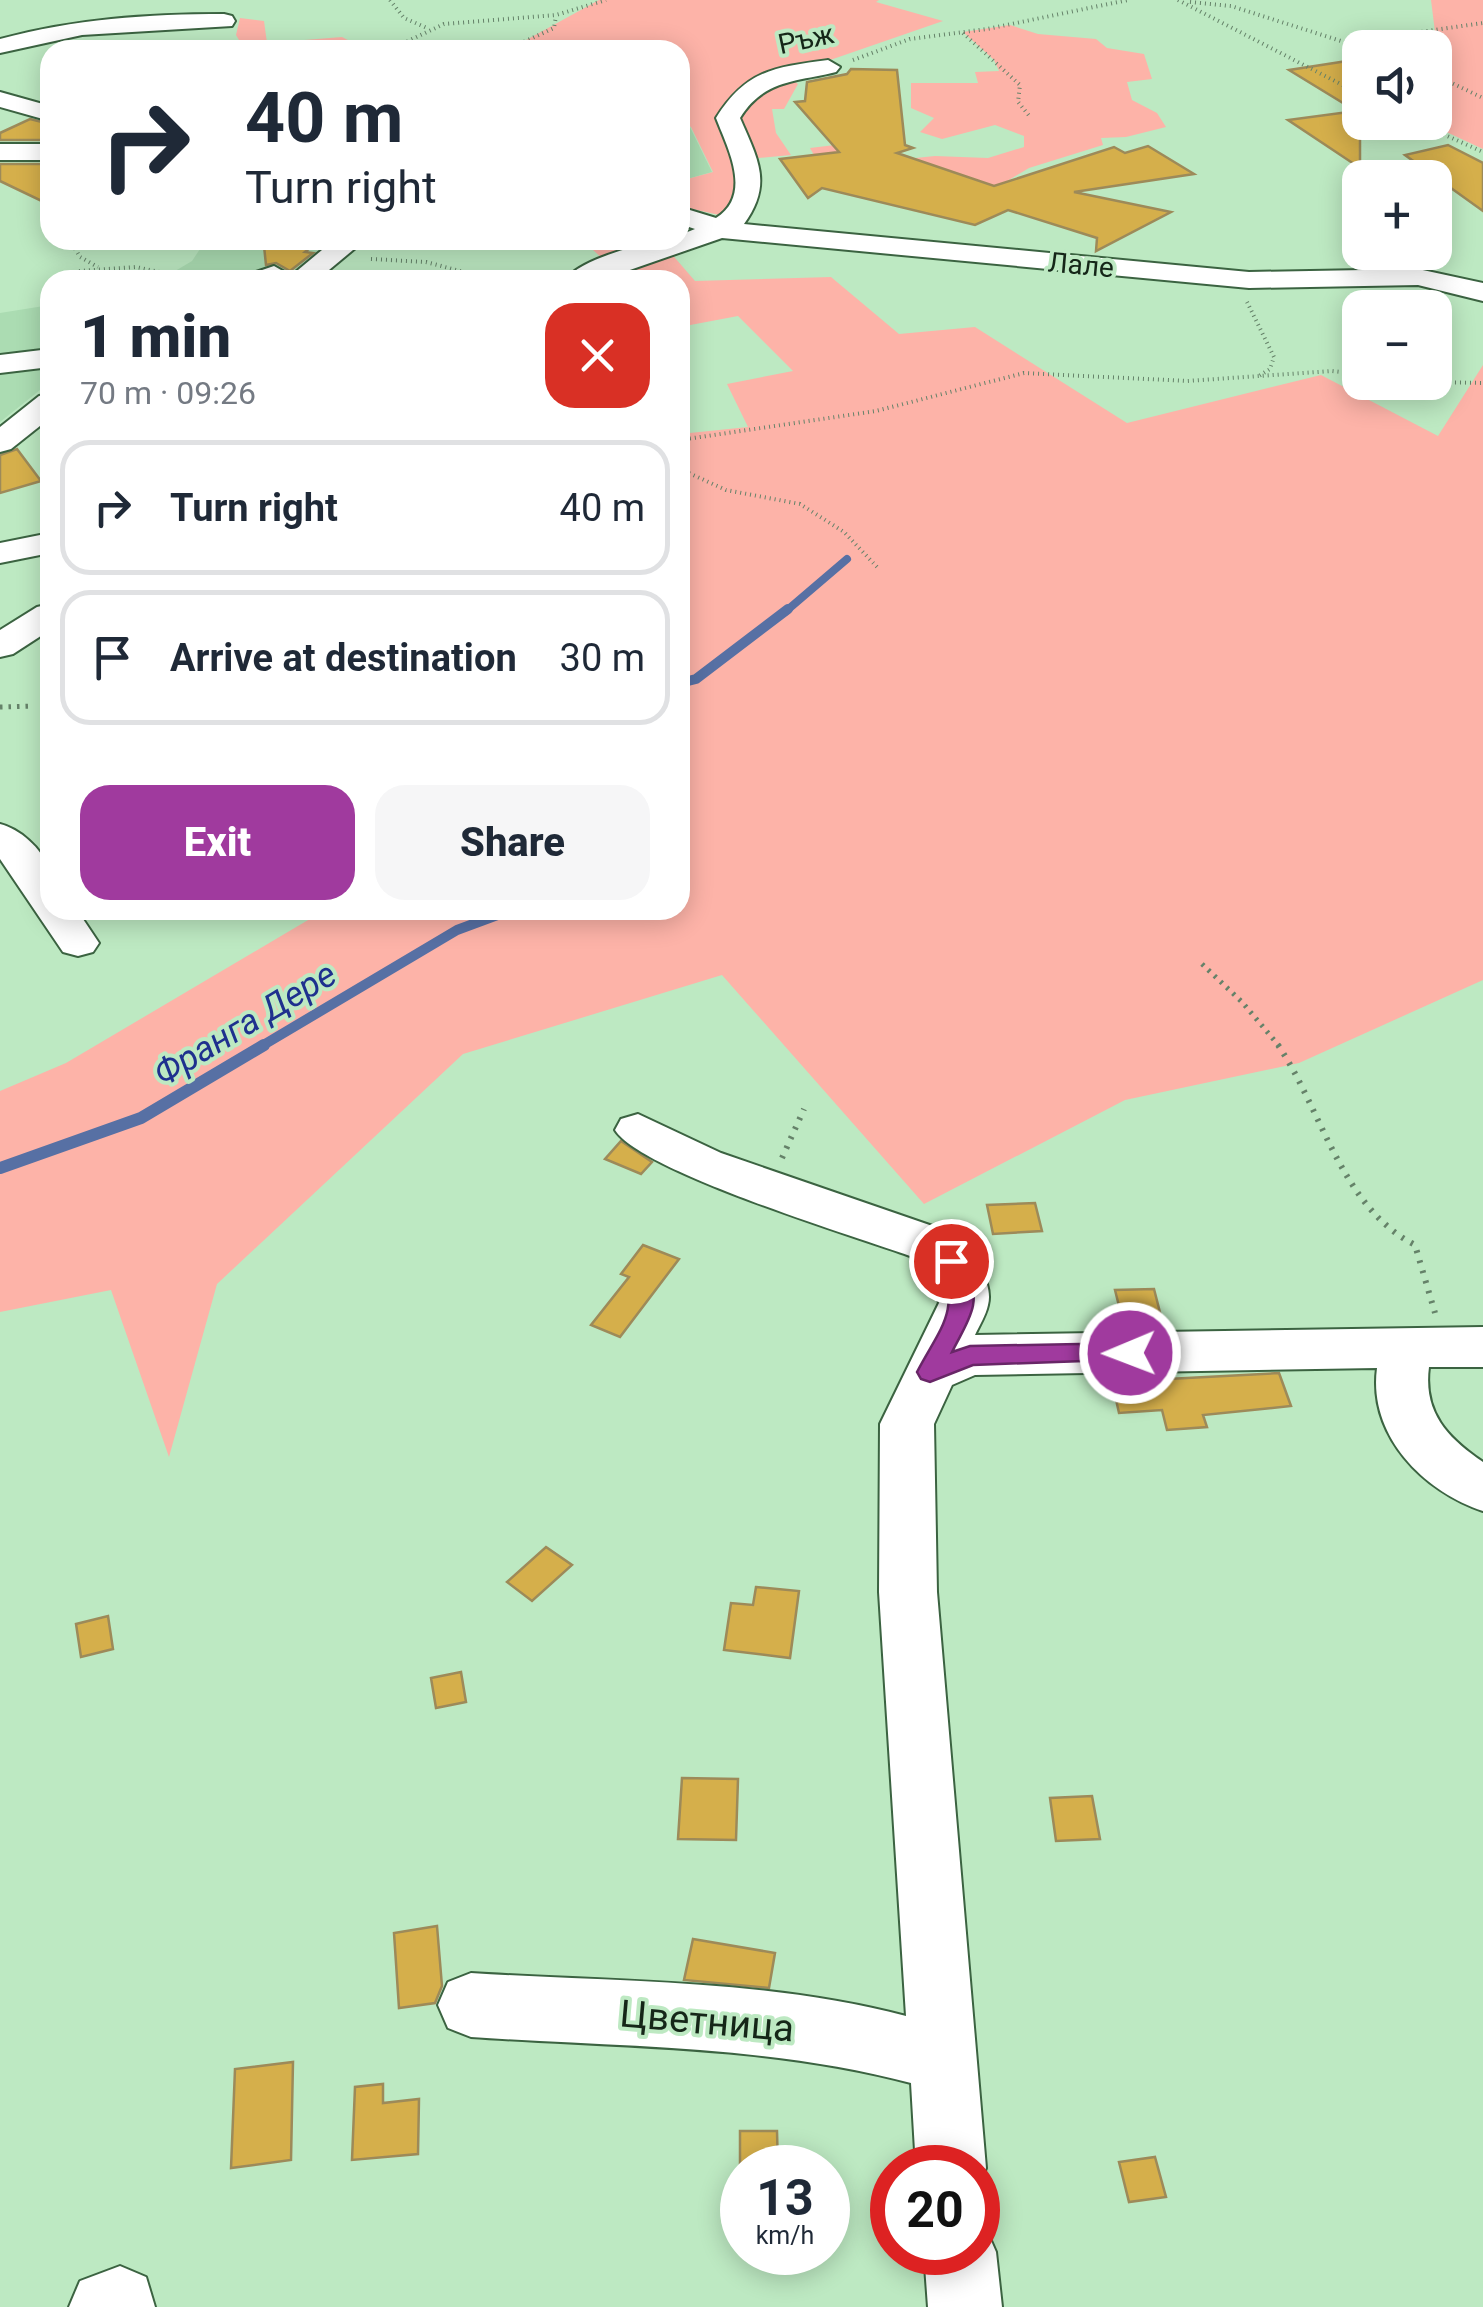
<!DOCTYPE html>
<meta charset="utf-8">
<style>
body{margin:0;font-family:Roboto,sans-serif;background:#f6f6f7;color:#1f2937;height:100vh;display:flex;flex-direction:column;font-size:38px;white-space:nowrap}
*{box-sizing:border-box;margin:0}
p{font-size:32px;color:#747a83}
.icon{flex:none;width:55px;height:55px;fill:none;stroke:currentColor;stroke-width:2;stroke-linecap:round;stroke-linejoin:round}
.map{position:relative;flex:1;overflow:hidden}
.sheet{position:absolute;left:40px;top:270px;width:650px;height:650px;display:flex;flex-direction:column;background:#fff;border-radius:30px;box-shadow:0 5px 25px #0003}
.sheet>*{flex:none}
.hud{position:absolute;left:40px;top:40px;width:650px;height:210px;border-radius:30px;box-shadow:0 5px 25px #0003;background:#fff;color:#1f2937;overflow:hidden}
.controls{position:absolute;left:1342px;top:30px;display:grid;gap:20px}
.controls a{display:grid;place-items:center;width:110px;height:110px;border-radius:20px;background:#fff;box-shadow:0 5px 25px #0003;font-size:50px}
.speed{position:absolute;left:720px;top:2145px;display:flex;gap:20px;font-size:50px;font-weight:700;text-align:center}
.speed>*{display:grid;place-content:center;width:130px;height:130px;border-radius:50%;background:#fff;box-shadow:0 5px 25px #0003;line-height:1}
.speed small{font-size:25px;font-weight:400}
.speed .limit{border:15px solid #d22;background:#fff;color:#111}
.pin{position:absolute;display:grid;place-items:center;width:85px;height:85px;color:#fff;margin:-42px;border:5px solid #fff;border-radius:50%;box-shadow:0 2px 10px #0007}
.me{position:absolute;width:110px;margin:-55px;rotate:269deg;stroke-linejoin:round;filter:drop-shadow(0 0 8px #0008)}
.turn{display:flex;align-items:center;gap:35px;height:210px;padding:0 40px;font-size:45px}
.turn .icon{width:130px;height:130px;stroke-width:2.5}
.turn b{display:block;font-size:70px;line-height:85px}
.round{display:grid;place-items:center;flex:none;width:105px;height:105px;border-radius:30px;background:#f6f6f7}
.summary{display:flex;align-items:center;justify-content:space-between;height:170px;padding:0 40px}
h1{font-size:60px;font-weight:800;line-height:75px}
.button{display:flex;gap:20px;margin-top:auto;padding:20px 40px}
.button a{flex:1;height:115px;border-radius:30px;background:#a03a9e;color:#fff;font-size:40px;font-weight:800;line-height:115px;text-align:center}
.button a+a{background:#f6f6f7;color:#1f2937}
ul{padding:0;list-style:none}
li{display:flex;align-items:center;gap:30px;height:135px;margin:0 20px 15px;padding:0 20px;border:5px solid #e0e1e3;border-radius:30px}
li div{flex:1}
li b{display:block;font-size:38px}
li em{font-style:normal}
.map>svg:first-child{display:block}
.built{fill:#abdcb2}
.green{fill:#fdb3a8}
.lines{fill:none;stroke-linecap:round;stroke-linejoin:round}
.stream-far2{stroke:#5770a4;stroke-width:8}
.stream-far1{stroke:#5770a4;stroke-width:10}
.stream{stroke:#5770a4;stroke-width:12}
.building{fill:#d5af4b;stroke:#9d8a59;stroke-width:2.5}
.minor-casing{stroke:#3b6341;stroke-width:4}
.path-far2{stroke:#658269;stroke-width:4;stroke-dasharray:1 4;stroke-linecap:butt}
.path-far1{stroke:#658269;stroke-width:5;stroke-dasharray:2.5 6;stroke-linecap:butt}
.path{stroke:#658269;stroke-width:6;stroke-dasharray:2.5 8;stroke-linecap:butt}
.minor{fill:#fff;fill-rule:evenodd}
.route{fill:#a03a9e;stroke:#682667;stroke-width:2.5}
.labels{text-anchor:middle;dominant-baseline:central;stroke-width:8;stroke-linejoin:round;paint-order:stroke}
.far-street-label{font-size:28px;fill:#152618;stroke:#bde9c2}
.water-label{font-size:35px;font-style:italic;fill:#1e308e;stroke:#bde9c2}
.near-street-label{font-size:38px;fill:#152618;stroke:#bde9c2}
</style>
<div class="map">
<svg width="1483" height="2307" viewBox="0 0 1483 2307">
<rect width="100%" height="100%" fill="#bde9c2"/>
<g class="built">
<polygon points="680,120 690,127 712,172 680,181"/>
<polygon points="206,240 339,240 284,280 160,280 192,261"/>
<polygon points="50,305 50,349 0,355 0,313"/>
<polygon points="50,365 50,382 0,422 0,367"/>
</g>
<g class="green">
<polygon points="599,0 879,0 876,2 943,21 807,68 774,71 740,87 719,119 737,170 736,197 719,215 680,206 680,181 713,172 691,127 680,120 680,50 508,50"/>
<polygon points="1431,0 1483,0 1483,149 1427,123 1435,122 1435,48 1387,47 1385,43 1435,32"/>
<polygon points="240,18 264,21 267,43 342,37 367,50 245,50 236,35"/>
<polygon points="1010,25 1038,34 1096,39 1107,48 1144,54 1152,79 1127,82 1132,100 1157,113 1166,127 1126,137 1101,138 1103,145 1029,168 997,187 855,184 840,193 804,182 820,166 810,148 843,144 896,160 935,156 988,158 1024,147 1024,136 995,125 942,139 920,132 934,118 911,108 911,83 978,83 975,72 999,71 994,60 963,32"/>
<polygon points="791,79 798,84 784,109 772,109 776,133 791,155 747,159 737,135 738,99"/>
<polygon points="582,240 676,240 663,244 695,281 831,277 899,334 975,327 1127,423 1321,375 1438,436 1483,365 1483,980 1299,1063 1125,1100 924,1204 722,975 463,1054 217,1284 169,1457 111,1290 0,1312 0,1091 66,1063 325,910 680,910 680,434 748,427 727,384 793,371 738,316 685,326 680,322 680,280 626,280"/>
</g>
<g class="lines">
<polyline class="stream-far2" points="785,612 847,559"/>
<g class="stream-far1">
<polyline points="680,683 696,679 788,609"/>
<polyline points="260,1047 457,930 511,910"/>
</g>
<polyline class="stream" points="0,1168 141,1118 264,1045"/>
</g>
<g class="building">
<polygon points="1360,59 1360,168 1288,120 1356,111 1289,70"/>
<polygon points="851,69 897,70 905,145 913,148 897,153 994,186 1114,147 1125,153 1148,146 1194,174 1074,192 1171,212 1096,251 1097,238 1008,210 975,225 822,188 808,198 780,159 839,152 795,102 805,101 807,82 847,74"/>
<polygon points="30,119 50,124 50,140 0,140 0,133"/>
<polygon points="1448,145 1483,163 1483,211 1405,155"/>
<polygon points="0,164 50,164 50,205 0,181"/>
<polygon points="281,240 320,240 305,252 313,253 290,271 276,263 266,265 264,246"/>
<polygon points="17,449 41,481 0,493 0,455"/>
<polygon points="621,1141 652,1162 641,1174 605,1159"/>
<polygon points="1035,1203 1042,1231 993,1234 987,1205"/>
<polygon points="643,1245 679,1259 620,1337 591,1325 629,1277 621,1274"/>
<polygon points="1154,1289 1163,1324 1124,1326 1115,1290"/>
<polygon points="1279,1373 1291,1406 1203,1415 1207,1427 1167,1430 1162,1410 1119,1413 1112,1382"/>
<polygon points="546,1547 572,1565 532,1601 507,1582"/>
<polygon points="756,1587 799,1591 790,1658 724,1650 731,1603 753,1605"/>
<polygon points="108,1616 113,1649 81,1657 76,1624"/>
<polygon points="461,1672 466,1702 436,1708 431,1678"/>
<polygon points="682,1778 738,1779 736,1840 678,1839"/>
<polygon points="1092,1796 1100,1839 1056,1841 1050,1798"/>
<polygon points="437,1926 442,1986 435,2003 399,2008 394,1933"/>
<polygon points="693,1939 775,1953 769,1988 684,1980"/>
<polygon points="293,2062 291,2160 231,2168 235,2069"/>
<polygon points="383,2084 383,2103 419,2099 418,2154 352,2160 355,2087"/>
<polygon points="740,2131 777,2131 778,2168 740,2168"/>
<polygon points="1155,2157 1166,2197 1129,2202 1119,2162"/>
</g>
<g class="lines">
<defs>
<g id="minor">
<path d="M224,14L232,16L235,21L232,26L82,35L0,53V39C74,19 148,14 224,14Z"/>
<path d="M828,60L840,67L836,72C797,82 764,79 740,118C758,160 773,184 744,224L1249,272L1418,269L1483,283V301L1418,285L1249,288L722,238L601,280H565C583,257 651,240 680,240V235L695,229L680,224V207L716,218C753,195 728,149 716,118C746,70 775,67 828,60Z"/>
<polygon points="0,92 50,106 50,121 0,107"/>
<rect x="0" y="144" width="50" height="16"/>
<polygon points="334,240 365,240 317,280 286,280"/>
<polygon points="274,266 288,274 284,280 246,280 250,274"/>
<polygon points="50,349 50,367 0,373 0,355"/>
<polygon points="50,394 50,418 11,449 0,452 0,427 39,396"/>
<polygon points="50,533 50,553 0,563 0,543"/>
<polygon points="50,604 50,630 13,654 0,657 0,630 37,607"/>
<path d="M0,824C20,829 41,848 49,868C53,879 50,898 50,910H77L99,943L93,952L78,956L63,952L0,859Z"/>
<path d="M638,1114L721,1153L944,1230C964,1245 995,1278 988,1305C986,1315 979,1326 975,1335L1483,1327V1367H1429C1423,1413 1448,1438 1483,1462V1511C1423,1491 1368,1435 1377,1368L975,1375L952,1385L934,1424L937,1592L986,2168L978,2189V2168H916L911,2083C769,2045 617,2047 471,2037L448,2028L438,2005L448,1982L471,1973C615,1982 766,1979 906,2016L879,1592L880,1424L939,1303L932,1278L910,1256C854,1236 640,1171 615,1130L621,1119Z"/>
<polygon points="978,2223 985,2227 996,2252 1002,2307 928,2307 924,2252 978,2252"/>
<polygon points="120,2266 146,2277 155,2307 69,2307 80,2281"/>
</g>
</defs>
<use href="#minor" class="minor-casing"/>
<g class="path-far2">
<polyline points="390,0 404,18 427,28"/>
<polyline points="1178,0 1360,94"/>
<polyline points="1190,2 1231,6 1363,48"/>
<polyline points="963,33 1020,85 1018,102 1031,118"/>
<polyline points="1364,48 1420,32 1483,23"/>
<polyline points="389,50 444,24 556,15 606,0"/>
<polyline points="506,50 554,28 556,16"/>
<polyline points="853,60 910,39 987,29 1128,0"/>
<polyline points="1435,75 1483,98"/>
<polyline points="1416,122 1483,152"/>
<polyline points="70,240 80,257 98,267"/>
<polyline points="371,259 426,262 464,272"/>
<polyline points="79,271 136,267 169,274 166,280"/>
<polyline points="1247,302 1274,357 1270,369 1259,376"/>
<polyline points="1435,382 1483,383"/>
<polyline points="680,440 876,411 1024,373 1187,381 1332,371 1360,374"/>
<polyline points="680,469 726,490 800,504 844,532 878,568"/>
</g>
<g class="path-far1">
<polyline points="0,707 33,706"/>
<polyline points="1202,964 1242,1002 1280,1047"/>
</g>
<g class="path">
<path d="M1278,1045C1322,1110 1341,1207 1415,1245L1435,1313"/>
<polyline points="782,1158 804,1109"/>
</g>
<use href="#minor" class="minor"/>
</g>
<path class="route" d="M951,1252C962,1255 962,1259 967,1269C983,1304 968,1320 952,1352L970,1346L1130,1343L1138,1346L1142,1353L1138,1359L973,1365L930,1382L921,1379L917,1372C940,1328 962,1310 939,1261Z"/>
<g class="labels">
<g class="far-street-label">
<text transform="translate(806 39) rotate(-12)">Ръж</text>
<text transform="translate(1081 265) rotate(5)">Лале</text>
</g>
<g class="water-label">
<text transform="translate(245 1024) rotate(-31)">Франга Дере</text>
</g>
<g class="near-street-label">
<text transform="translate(707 2021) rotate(5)">Цветница</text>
</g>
</g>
</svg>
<div class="controls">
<a><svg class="icon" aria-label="sound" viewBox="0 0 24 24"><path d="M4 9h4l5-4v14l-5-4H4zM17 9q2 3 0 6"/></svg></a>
<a>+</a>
<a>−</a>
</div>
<div class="speed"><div>13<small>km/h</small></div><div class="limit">20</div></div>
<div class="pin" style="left:951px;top:1261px;background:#d93025"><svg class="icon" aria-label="arrive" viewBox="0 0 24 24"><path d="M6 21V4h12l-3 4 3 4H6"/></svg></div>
<svg class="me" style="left:1130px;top:1353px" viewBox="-20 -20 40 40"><circle r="17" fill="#a03a9e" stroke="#fff" stroke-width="3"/><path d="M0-11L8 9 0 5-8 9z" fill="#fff"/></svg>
<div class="hud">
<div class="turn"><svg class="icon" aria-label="right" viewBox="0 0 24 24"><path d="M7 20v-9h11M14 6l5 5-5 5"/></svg><div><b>40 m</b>Turn right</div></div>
</div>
<section class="sheet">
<div class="summary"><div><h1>1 min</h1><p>70 m · 09:26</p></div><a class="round" style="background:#d93025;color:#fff"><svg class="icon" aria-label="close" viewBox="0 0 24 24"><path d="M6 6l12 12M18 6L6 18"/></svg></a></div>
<ul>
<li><svg class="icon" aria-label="right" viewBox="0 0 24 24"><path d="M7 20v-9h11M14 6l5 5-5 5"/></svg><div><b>Turn right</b></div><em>40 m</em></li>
<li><svg class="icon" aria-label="arrive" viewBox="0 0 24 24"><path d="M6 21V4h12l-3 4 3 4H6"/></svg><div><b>Arrive at destination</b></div><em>30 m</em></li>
</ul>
<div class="button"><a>Exit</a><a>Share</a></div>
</section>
</div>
